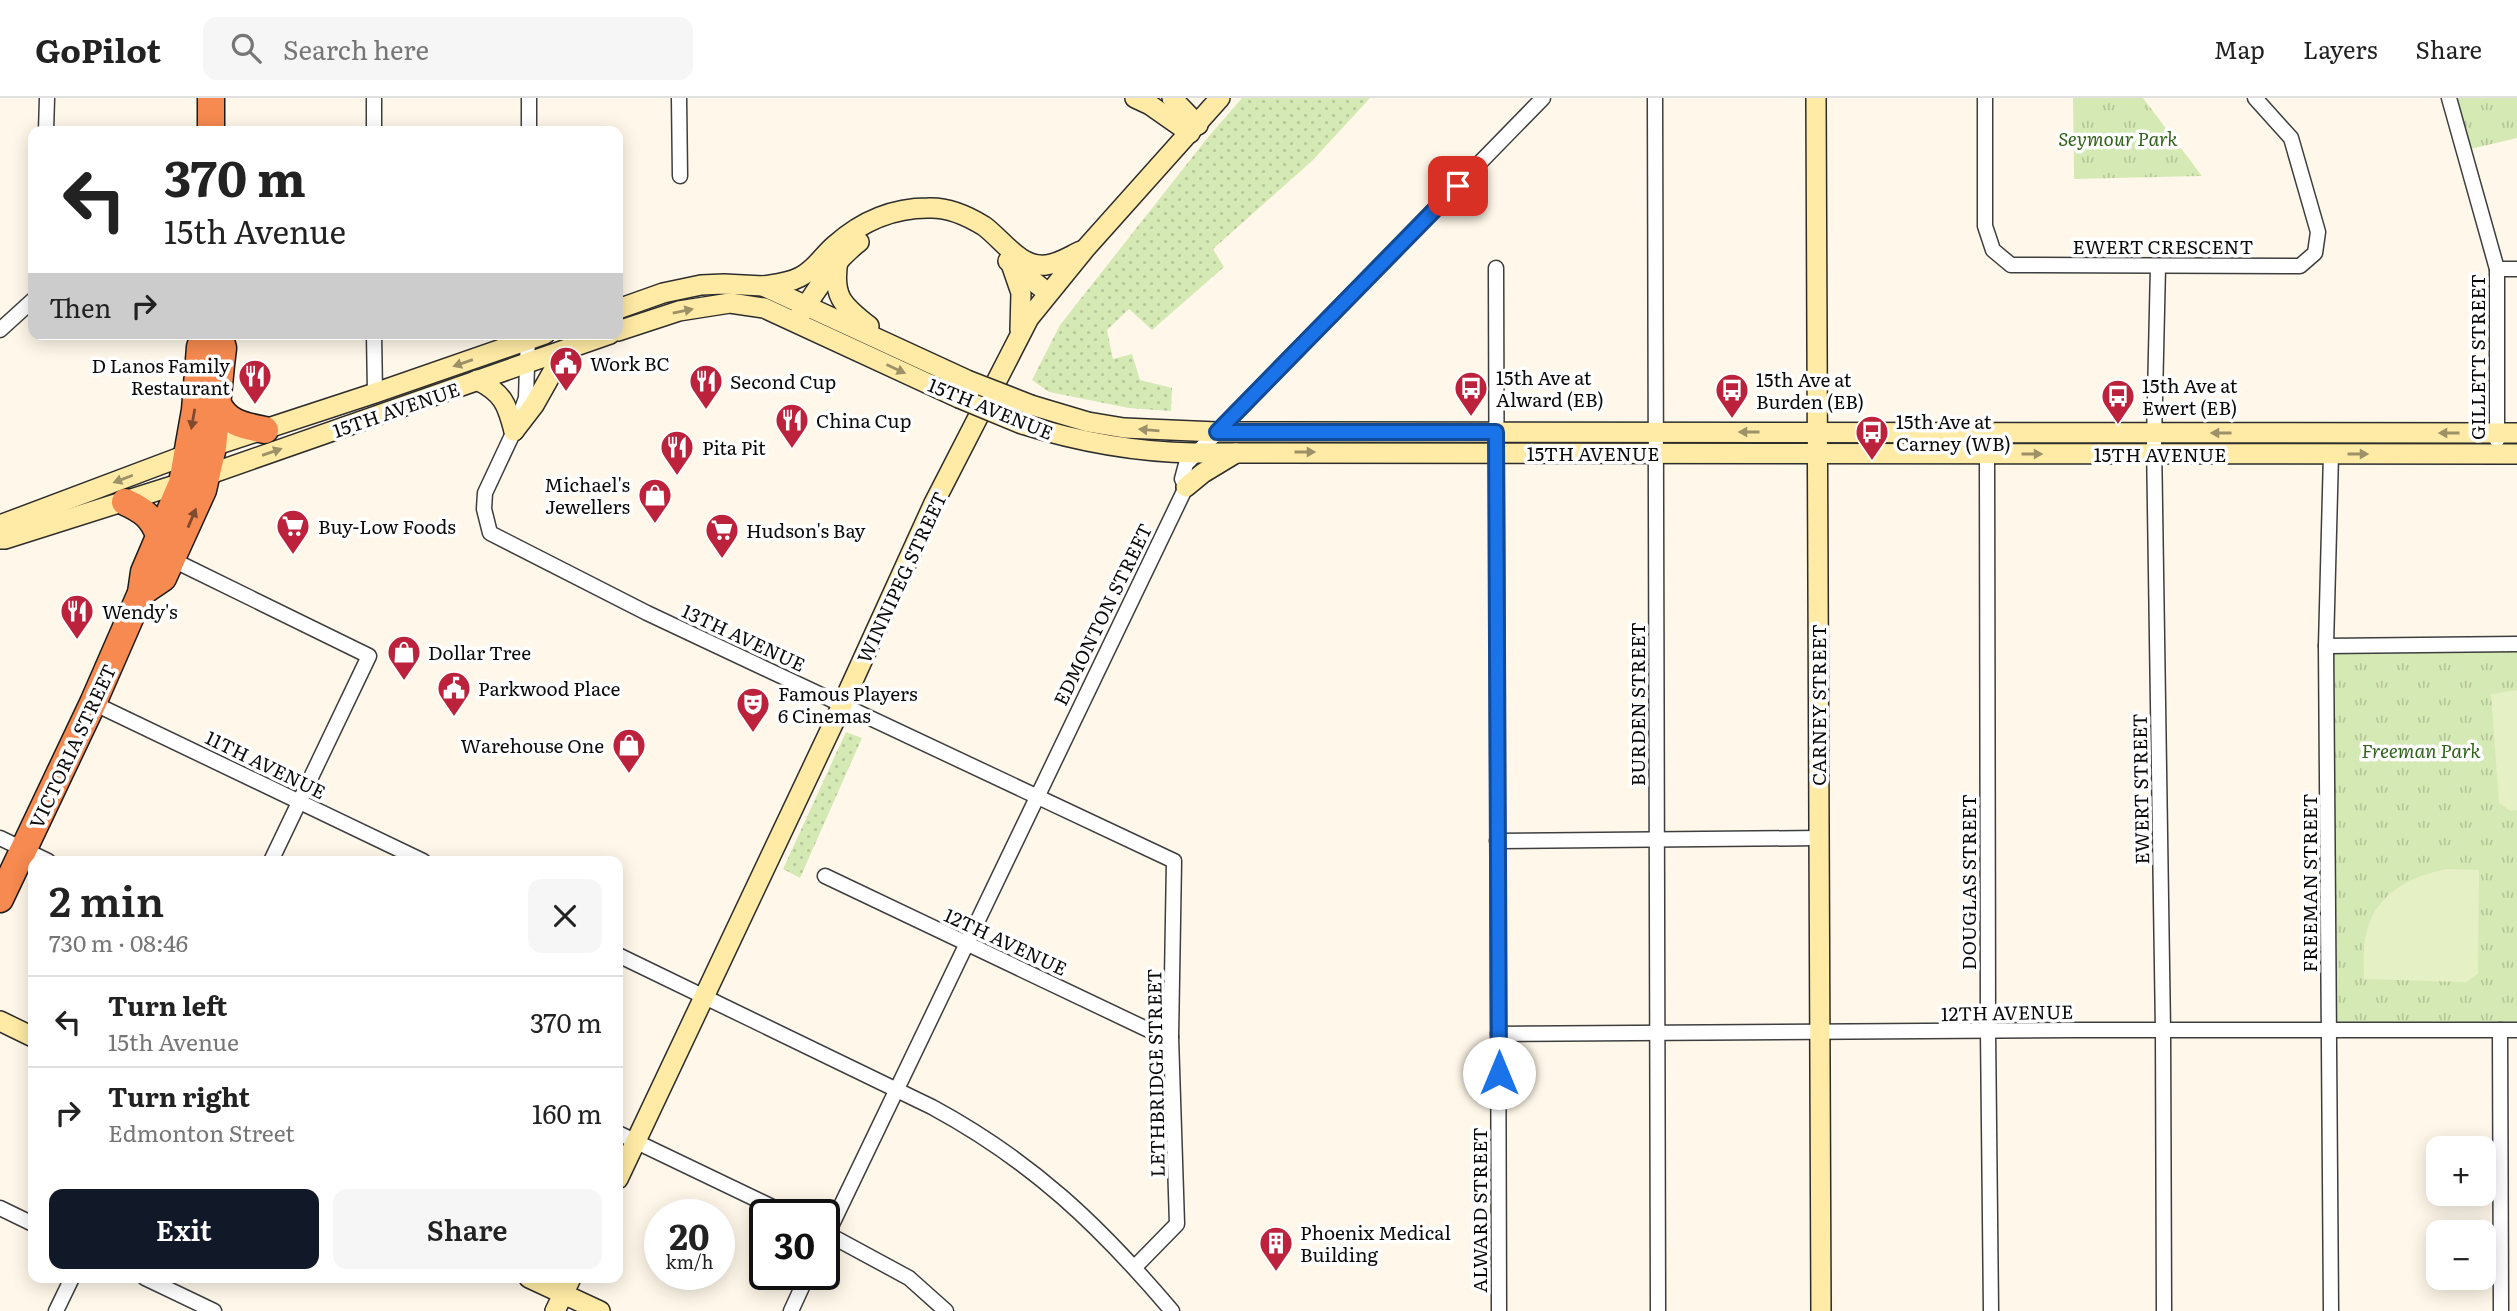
<!DOCTYPE html>
<meta charset="utf-8">
<style>
body{margin:0;font-family:Literata,serif;background:#f6f6f6;color:#222;height:100vh;display:flex;flex-direction:column;font-size:26px;white-space:nowrap}
*{box-sizing:border-box;margin:0}
p{font-size:23px;color:#767676}
.icon{flex:none;width:38px;height:38px;fill:none;stroke:currentColor;stroke-width:2;stroke-linecap:round;stroke-linejoin:round}
.map{position:relative;flex:1;overflow:hidden}
.drawer{position:absolute;left:28px;top:758px;width:595px;height:427px;display:flex;flex-direction:column;background:#fff;border-radius:14px;box-shadow:0 4px 18px #0003}
.drawer>*{flex:none}
.top-card{position:absolute;left:28px;top:28px;width:595px;height:214px;border-radius:14px;box-shadow:0 4px 18px #0003;background:#fff;color:#222;overflow:hidden}
.fabs{position:absolute;left:2426px;top:1038px;display:grid;gap:14px}
.fabs a{display:grid;place-items:center;width:70px;height:70px;border-radius:14px;background:#fff;box-shadow:0 4px 18px #0003;font-size:35px}
.speed{position:absolute;left:644px;top:1101px;display:flex;gap:14px;font-size:35px;font-weight:700;text-align:center}
.speed>*{display:grid;place-content:center;width:91px;height:91px;border-radius:50%;background:#fff;box-shadow:0 4px 18px #0003;line-height:1}
.speed small{font-size:18px;font-weight:400}
.speed .limit{border:4px solid #111;border-radius:10px;background:#fff;color:#111}
.pin{position:absolute;display:grid;place-items:center;width:60px;height:60px;color:#fff;margin:-30px;border-radius:14px;box-shadow:0 4px 10px #0006}
.me{position:absolute;width:77px;margin:-38px;rotate:0deg;stroke-linejoin:round;filter:drop-shadow(0 0 5px #0008)}
.turn{display:flex;align-items:center;gap:24px;height:147px;padding:0 21px;font-size:32px}
.turn .icon{width:91px;height:91px;stroke-width:2.5}
.turn b{display:block;font-size:49px;line-height:60px}
.then{display:flex;align-items:center;height:66px;padding:0 21px;background:#0003;gap:14px;font-size:26px}
.round{display:grid;place-items:center;flex:none;width:74px;height:74px;border-radius:14px;background:#f6f6f6}
.summary{display:flex;align-items:center;justify-content:space-between;height:119px;padding:0 21px}
h1{font-size:42px;font-weight:600;line-height:52px}
.button{display:flex;gap:14px;margin-top:auto;padding:14px 21px}
.button a{flex:1;height:80px;border-radius:14px;background:#111827;color:#fff;font-size:28px;font-weight:600;line-height:80px;text-align:center}
.button a+a{background:#f6f6f6;color:#222}
ul{padding:0;list-style:none}
li{display:flex;align-items:center;gap:21px;height:91px;padding:0 21px;border-top:2px solid #e0e0e0}
li div{flex:1}
li b{display:block;font-size:26px}
li em{font-style:normal}
header{display:flex;align-items:center;gap:42px;box-sizing:border-box;height:98px;padding:0 35px;background:#fff;border-bottom:2px solid #e0e0e0}
header strong{font-size:33px}
nav{display:flex;gap:38px;margin-inline-start:auto;font-size:24px}
.search{width:490px;height:63px;background:#f6f6f6;display:flex;align-items:center;gap:18px;box-sizing:border-box;padding:0 24px;border-radius:14px;color:#767676;font-size:26px}
.map>svg:first-child{display:block}
.grass{fill:url(#grass-dots)}
.park{fill:url(#park-tufts)}
.pitch{fill:#e6f0c5}
.lines{fill:none;stroke-linecap:round;stroke-linejoin:round}
.street-casing{stroke:#3e3e3e;stroke-width:17}
.secondary-casing{stroke:#2d2d2d;stroke-width:22}
.highway-casing{stroke:#1c1c1c;stroke-width:29}
.street{stroke:#fff;stroke-width:14}
.secondary{stroke:#ffeba5;stroke-width:19}
.highway{stroke:#f68a50;stroke-width:26}
.secondary-bridge-casing{stroke:#2d2d2d;stroke-width:22;stroke-linecap:butt}
.secondary-bridge{stroke:#ffeba5;stroke-width:19}
.oneway{fill:#9d9167}
.oneway2{fill:#804a2e}
.route-casing{stroke:#114b97;stroke-width:18}
.route{stroke:#1a73e8;stroke-width:12}
.labels{text-anchor:middle;dominant-baseline:central;stroke-width:7;stroke-linejoin:round;paint-order:stroke}
.park-label{font-size:19px;font-style:italic;fill:#32631c;stroke:#fff}
.street-label{font-size:19px;fill:#0b0b0b;stroke:#fff}
.poi-label{font-size:19px;fill:#0b0b0b;stroke:#fff;text-anchor:start}
</style>
<header>
<strong>GoPilot</strong>
<div class="search"><svg class="icon" aria-label="search" viewBox="0 0 24 24"><circle cx="10" cy="10" r="6"/><path d="M15 15l6 6"/></svg>Search here</div>
<nav><a>Map</a><a>Layers</a><a>Share</a></nav>
</header>
<div class="map">
<svg width="2517" height="1213" viewBox="0 0 2517 1213">
<defs>
<pattern id="grass-dots" width="8" height="8" patternUnits="userSpaceOnUse" patternTransform="scale(1.75)"><rect width="8" height="8" fill="#d5e9b4"/><path d="M2 2h.1M6 6h.1" fill="none" stroke="#b6c699" stroke-width="1.8" stroke-linecap="round"/></pattern>
<pattern id="park-tufts" width="24" height="20" patternUnits="userSpaceOnUse" patternTransform="scale(1.75)"><rect width="24" height="20" fill="#d5e9b4"/><path d="M3 7l-1-3M5 7V3M7 7l1-3M15 17l-1-3M17 17v-4M19 17l1-3" fill="none" stroke="#b6c699"/></pattern>
</defs>
<rect width="100%" height="100%" fill="#fff8ea"/>
<g class="grass">
<polygon points="1242,0 1370,0 1312,63 1213,151 1224,169 1152,232 1129,211 1107,232 1113,261 1132,256 1140,282 1172,290 1171,313 1129,310 1049,294 1032,282 1060,227 1209,38"/>
<polygon points="846,634 862,640 800,780 783,771"/>
</g>
<g class="park">
<polygon points="2073,0 2143,0 2202,78 2074,81"/>
<polygon points="2445,0 2517,0 2517,40 2458,54 2442,4"/>
<polygon points="2517,546 2517,929 2326,930 2323,548"/>
</g>
<g class="pitch">
<polygon points="2517,592 2517,712 2510,713 2499,705 2491,596"/>
<path d="M2447,771L2479,772L2478,876L2466,884L2364,881C2364,864 2362,843 2369,826C2381,792 2415,777 2447,771Z"/>
</g>
<g class="lines">
<defs>
<g id="street">
<polyline points="374,0 374,33"/>
<polyline points="679,0 680,78"/>
<polyline points="1655,0 1658,1213"/>
<polyline points="1985,0 1985,128 1993,152 2011,167 2300,168 2315,155 2318,134 2291,40 2255,0"/>
<polyline points="2449,0 2497,171 2497,342"/>
<polyline points="46,33 47,0"/>
<polyline points="529,33 529,0"/>
<polyline points="2158,168 2154,343 2163,933 2164,1213"/>
<polyline points="1496,170 1499,1213"/>
<polyline points="2497,171 2517,171"/>
<polyline points="0,232 33,202"/>
<polyline points="374,236 375,295"/>
<polyline points="528,236 526,300 514,333 485,395 484,411 490,435 647,515 1174,763 1171,939 1177,1126 1135,1169"/>
<polyline points="1987,355 1988,933 1991,1213"/>
<polyline points="2331,356 2326,548 2331,1213"/>
<polyline points="173,462 369,558 271,763"/>
<polyline points="2326,548 2517,546"/>
<polyline points="93,605 423,763"/>
<polyline points="0,740 48,763"/>
<polyline points="1497,743 1819,740"/>
<polyline points="825,778 1157,936 1171,939"/>
<path d="M618,857L932,1009C1032,1063 1099,1127 1172,1213"/>
<polyline points="2500,932 2501,1213"/>
<polyline points="1498,936 2074,932 2517,932"/>
<polyline points="618,1035 787,1116"/>
<polyline points="0,1110 33,1126"/>
<polyline points="824,1134 909,1180 946,1213"/>
<polyline points="824,1143 1186,389 1182,381 1186,366 1543,0"/>
<polyline points="145,1180 214,1213"/>
<polyline points="56,1213 72,1180"/>
<polyline points="791,1213 808,1176"/>
</g>
<g id="secondary">
<polyline points="1135,0 1150,7 1190,35"/>
<polyline points="1172,0 1198,27"/>
<polyline points="1816,0 1821,1213"/>
<path d="M838,163C832,198 842,207 869,228"/>
<polyline points="1008,163 1048,195"/>
<polyline points="1011,166 1021,195 1020,232"/>
<path d="M763,188C776,186 789,185 800,179C815,172 823,157 835,147C862,123 893,110 928,110C947,109 968,118 984,128C1003,142 1020,170 1046,167C1058,166 1070,158 1081,153"/>
<polyline points="618,211 663,195 701,187 724,186 763,188 967,282"/>
<path d="M801,215C819,189 834,163 859,144"/>
<polyline points="618,233 679,213 730,205 764,210 959,300"/>
<path d="M477,282C503,295 507,306 514,333"/>
<polyline points="1031,307 1088,324 1124,330 1217,334 2517,335"/>
<path d="M1022,326C1079,344 1135,354 1194,355L2517,356"/>
<polyline points="514,333 534,307 565,252"/>
<polyline points="1186,389 1203,375 1236,355"/>
<polyline points="0,427 186,357 375,295 545,236"/>
<polyline points="0,441 5,441 207,377 610,236"/>
<polyline points="0,923 33,939"/>
<polyline points="618,1081 842,607 934,405 1029,220 1085,151 1220,0"/>
<polyline points="529,1180 600,1213"/>
<polyline points="555,1213 571,1180"/>
</g>
<g id="highway">
<polyline points="211,0 211,33"/>
<path d="M217,304C226,325 244,328 265,332"/>
<path d="M125,404C143,412 152,419 159,437"/>
<polyline points="141,495 163,480 203,392 213,349 221,267 223,250 219,236"/>
<polyline points="0,801 93,605 141,495 144,474 182,385 195,312 200,249 205,236"/>
</g>
</defs>
<use href="#street" class="street-casing"/>
<use href="#secondary" class="secondary-casing"/>
<use href="#highway" class="highway-casing"/>
<use href="#street" class="street"/>
<use href="#secondary" class="secondary"/>
<use href="#highway" class="highway"/>
<defs>
<g id="secondary-bridge">
<polyline points="967,282 1031,307"/>
<polyline points="959,300 1022,326"/>
</g>
</defs>
<use href="#secondary-bridge" class="secondary-bridge-casing"/>
<use href="#secondary-bridge" class="secondary-bridge"/>
</g>
<defs><path id="oneway-solid" d="M-6-.8H1V-3.2L6.5 0L1 3.2V.8H-6Z" transform="scale(1.75)"/></defs>
<g class="oneway">
<use href="#oneway-solid" transform="translate(683 213) rotate(-12)"/>
<use href="#oneway-solid" transform="translate(463 265) rotate(161)"/>
<use href="#oneway-solid" transform="translate(896 271) rotate(25)"/>
<use href="#oneway-solid" transform="translate(1149 332) rotate(-175)"/>
<use href="#oneway-solid" transform="translate(1749 334) rotate(-180)"/>
<use href="#oneway-solid" transform="translate(2221 335) rotate(-180)"/>
<use href="#oneway-solid" transform="translate(2449 335) rotate(-180)"/>
<use href="#oneway-solid" transform="translate(272 354) rotate(-19)"/>
<use href="#oneway-solid" transform="translate(1305 354)"/>
<use href="#oneway-solid" transform="translate(2032 356)"/>
<use href="#oneway-solid" transform="translate(2358 356)"/>
<use href="#oneway-solid" transform="translate(123 381) rotate(159)"/>
</g>
<g class="oneway2">
<use href="#oneway-solid" transform="translate(193 321) rotate(100)"/>
<use href="#oneway-solid" transform="translate(192 420) rotate(-67)"/>
</g>
<g class="lines">
<defs>
<polyline id="route" points="1458,88 1217,334 1496,334 1499,975"/>
</defs>
<use href="#route" class="route-casing"/>
<use href="#route" class="route"/>
</g>
<defs>
<symbol id="civic-pin" viewBox="-11 -11 22 30"><path d="M0 17L-7.5 6A9.5 9.5 0 1 1 7.5 6Z" fill="#bc223b" stroke="#fff"/><path d="M-.6-6.5H3V-4.5H.6V-3L4-1V1h2V6H-6V1h2V-1L-.6-3ZM-1.2 2.5V6h2.4V2.5Z" fill="#fff"/></symbol>
<symbol id="restaurant-pin" viewBox="-11 -11 22 30"><path d="M0 17L-7.5 6A9.5 9.5 0 1 1 7.5 6Z" fill="#bc223b" stroke="#fff"/><path d="M-5-6h1v4h1v-4h1v4h1v-4h1v5L-1.5 .5V6h-2V.5L-5-1ZM5-6V6H3V1.5H1.5Q1.5-4 5-6Z" fill="#fff"/></symbol>
<symbol id="bus-pin" viewBox="-11 -11 22 30"><path d="M0 17L-7.5 6A9.5 9.5 0 1 1 7.5 6Z" fill="#bc223b" stroke="#fff"/><path d="M-5-6H5V4H4V6H2V4H-2V6H-4V4H-5ZM-3.5-4V0h7V-4ZM-3.5 1.2v1.5H-2V1.2ZM2 1.2v1.5H3.5V1.2Z" fill="#fff"/></symbol>
<symbol id="shop-pin" viewBox="-11 -11 22 30"><path d="M0 17L-7.5 6A9.5 9.5 0 1 1 7.5 6Z" fill="#bc223b" stroke="#fff"/><path d="M-5-2.5h2.3a2.7 3.5 0 0 1 5.4 0H5L5.5 6h-11ZM-1.5-2.5h3a1.5 2.3 0 0 0-3 0Z" fill="#fff"/></symbol>
<symbol id="supermarket-pin" viewBox="-11 -11 22 30"><path d="M0 17L-7.5 6A9.5 9.5 0 1 1 7.5 6Z" fill="#bc223b" stroke="#fff"/><path d="M-6-5.5h2.5l.6 2H6L4.5 2H-2.5L-4.4-4H-6ZM-1.5 3.2a1.3 1.3 0 1 0 .1 0ZM3 3.2a1.3 1.3 0 1 0 .1 0Z" fill="#fff"/></symbol>
<symbol id="theatre-pin" viewBox="-11 -11 22 30"><path d="M0 17L-7.5 6A9.5 9.5 0 1 1 7.5 6Z" fill="#bc223b" stroke="#fff"/><path d="M-5-5.5Q0-4 5-5.5V0Q5 5 0 6Q-5 5-5 0ZM-3.3-2.5H-1v1.5H-3.3ZM1-2.5H3.3v1.5H1ZM-2.8 1Q0 5.5 2.8 1Z" fill="#fff"/></symbol>
<symbol id="building-pin" viewBox="-11 -11 22 30"><path d="M0 17L-7.5 6A9.5 9.5 0 1 1 7.5 6Z" fill="#bc223b" stroke="#fff"/><path d="M-4-6H4V6H1V3H-1V6H-4ZM-2.5-4.3h1.7v1.8h-1.7ZM.8-4.3h1.7v1.8H.8ZM-2.5-1h1.7V.8h-1.7ZM.8-1h1.7V.8H.8Z" fill="#fff"/></symbol>
</defs>
<g fill-rule="evenodd">
<use href="#civic-pin" x="547" y="246" width="38" height="52"/>
<use href="#restaurant-pin" x="236" y="259" width="38" height="52"/>
<use href="#restaurant-pin" x="687" y="264" width="38" height="52"/>
<use href="#bus-pin" x="1452" y="271" width="38" height="52"/>
<use href="#bus-pin" x="1713" y="273" width="38" height="52"/>
<use href="#bus-pin" x="2099" y="279" width="38" height="52"/>
<use href="#restaurant-pin" x="773" y="303" width="38" height="52"/>
<use href="#bus-pin" x="1853" y="315" width="38" height="52"/>
<use href="#restaurant-pin" x="658" y="330" width="38" height="52"/>
<use href="#shop-pin" x="636" y="378" width="38" height="52"/>
<use href="#supermarket-pin" x="274" y="409" width="38" height="52"/>
<use href="#supermarket-pin" x="703" y="413" width="38" height="52"/>
<use href="#restaurant-pin" x="58" y="494" width="38" height="52"/>
<use href="#shop-pin" x="385" y="535" width="38" height="52"/>
<use href="#civic-pin" x="435" y="571" width="38" height="52"/>
<use href="#theatre-pin" x="734" y="587" width="38" height="52"/>
<use href="#shop-pin" x="610" y="628" width="38" height="52"/>
<use href="#building-pin" x="1257" y="1126" width="38" height="52"/>
</g>
<g class="labels">
<g class="park-label">
<text x="2118" y="40">Seymour Park</text>
<text x="2421" y="652">Freeman Park</text>
</g>
<g class="street-label">
<text x="2163" y="148">EWERT CRESCENT</text>
<text transform="translate(2477 259) rotate(-90)">GILLETT STREET</text>
<text transform="translate(991 310) rotate(22)">15TH AVENUE</text>
<text transform="translate(396 311) rotate(-19)">15TH AVENUE</text>
<text x="1593" y="355">15TH AVENUE</text>
<text x="2160" y="356">15TH AVENUE</text>
<text transform="translate(901 479) rotate(-65)">WINNIPEG STREET</text>
<text transform="translate(1102 516) rotate(-64)">EDMONTON STREET</text>
<text transform="translate(744 539) rotate(25)">13TH AVENUE</text>
<text transform="translate(1637 606) rotate(-90)">BURDEN STREET</text>
<text transform="translate(1818 607) rotate(-90)">CARNEY STREET</text>
<text transform="translate(72 648) rotate(-65)">VICTORIA STREET</text>
<text transform="translate(266 666) rotate(26)">11TH AVENUE</text>
<text transform="translate(2140 691) rotate(-91)">EWERT STREET</text>
<text transform="translate(1968 784) rotate(-90)">DOUGLAS STREET</text>
<text transform="translate(2309 785) rotate(-90)">FREEMAN STREET</text>
<text transform="translate(1006 843) rotate(25)">12TH AVENUE</text>
<text transform="translate(2007 914) rotate(-1)">12TH AVENUE</text>
<text transform="translate(1155 975) rotate(-91)">LETHBRIDGE STREET</text>
<text transform="translate(1479 1112) rotate(-90)">ALWARD STREET</text>
</g>
<g class="poi-label">
<text x="590" y="265">Work BC</text>
<text x="230" y="267" text-anchor="end">D Lanos Family<tspan x="230" dy="22">Restaurant</tspan></text>
<text x="1496" y="279">15th Ave at<tspan x="1496" dy="22">Alward (EB)</tspan></text>
<text x="1756" y="281">15th Ave at<tspan x="1756" dy="22">Burden (EB)</tspan></text>
<text x="730" y="283">Second Cup</text>
<text x="2142" y="287">15th Ave at<tspan x="2142" dy="22">Ewert (EB)</tspan></text>
<text x="816" y="322">China Cup</text>
<text x="1896" y="323">15th Ave at<tspan x="1896" dy="22">Carney (WB)</tspan></text>
<text x="702" y="349">Pita Pit</text>
<text x="630" y="386" text-anchor="end">Michael's<tspan x="630" dy="22">Jewellers</tspan></text>
<text x="318" y="428">Buy-Low Foods</text>
<text x="746" y="432">Hudson's Bay</text>
<text x="102" y="513">Wendy's</text>
<text x="428" y="554">Dollar Tree</text>
<text x="478" y="590">Parkwood Place</text>
<text x="778" y="595">Famous Players<tspan x="778" dy="22">6 Cinemas</tspan></text>
<text x="604" y="647" text-anchor="end">Warehouse One</text>
<text x="1300" y="1134">Phoenix Medical<tspan x="1300" dy="22">Building</tspan></text>
</g>
</g>
</svg>
<div class="fabs">
<a>+</a>
<a>−</a>
</div>
<div class="speed"><div>20<small>km/h</small></div><div class="limit">30</div></div>
<div class="pin" style="left:1458px;top:88px;background:#d93025"><svg class="icon" aria-label="arrive" viewBox="0 0 24 24"><path d="M6 21V4h12l-3 4 3 4H6"/></svg></div>
<svg class="me" style="left:1499px;top:975px" viewBox="-20 -20 40 40"><circle r="19" fill="#fff"/><path d="M0-13L10 11 0 6-10 11z" fill="#1a73e8"/></svg>
<div class="top-card">
<div class="turn"><svg class="icon" aria-label="left" viewBox="0 0 24 24"><path d="M17 20v-9H6M10 6l-5 5 5 5"/></svg><div><b>370 m</b>15th Avenue</div></div>
<div class="then">Then<svg class="icon" aria-label="right" viewBox="0 0 24 24"><path d="M7 20v-9h11M14 6l5 5-5 5"/></svg></div>
</div>
<section class="drawer">
<div class="summary"><div><h1>2 min</h1><p>730 m · 08:46</p></div><a class="round"><svg class="icon" aria-label="close" viewBox="0 0 24 24"><path d="M6 6l12 12M18 6L6 18"/></svg></a></div>
<ul>
<li><svg class="icon" aria-label="left" viewBox="0 0 24 24"><path d="M17 20v-9H6M10 6l-5 5 5 5"/></svg><div><b>Turn left</b><p>15th Avenue</p></div><em>370 m</em></li>
<li><svg class="icon" aria-label="right" viewBox="0 0 24 24"><path d="M7 20v-9h11M14 6l5 5-5 5"/></svg><div><b>Turn right</b><p>Edmonton Street</p></div><em>160 m</em></li>
</ul>
<div class="button"><a>Exit</a><a>Share</a></div>
</section>
</div>
